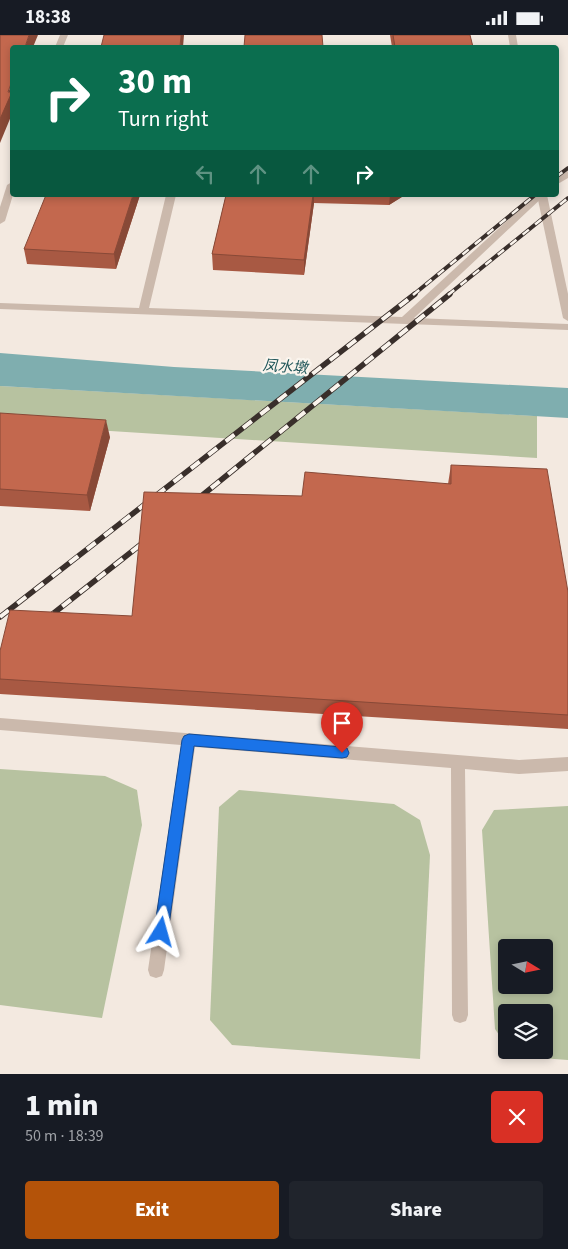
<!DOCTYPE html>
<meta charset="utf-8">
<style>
body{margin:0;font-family:"Source Sans 3","Noto Sans SC",sans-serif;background:#20242c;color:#f1f3f6;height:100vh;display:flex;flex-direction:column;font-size:19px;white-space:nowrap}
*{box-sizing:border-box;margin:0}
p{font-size:16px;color:#9ea1a6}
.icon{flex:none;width:28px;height:28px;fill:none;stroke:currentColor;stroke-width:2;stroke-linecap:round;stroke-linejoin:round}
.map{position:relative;height:1039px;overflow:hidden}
.details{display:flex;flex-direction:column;background:#171b24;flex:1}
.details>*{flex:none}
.banner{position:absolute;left:10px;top:10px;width:549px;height:152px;border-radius:5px;box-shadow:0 2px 8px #0003;background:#0b6e4f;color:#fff;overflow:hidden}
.needle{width:32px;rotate:100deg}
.fabs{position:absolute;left:498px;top:904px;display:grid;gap:10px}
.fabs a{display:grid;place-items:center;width:55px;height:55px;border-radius:5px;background:#171b24;box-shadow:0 2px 8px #0003;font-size:25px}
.pin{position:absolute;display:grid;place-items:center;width:42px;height:42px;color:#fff;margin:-51px -21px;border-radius:50% 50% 50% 0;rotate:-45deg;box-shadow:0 0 5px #0007}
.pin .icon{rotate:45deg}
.me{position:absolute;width:55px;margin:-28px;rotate:8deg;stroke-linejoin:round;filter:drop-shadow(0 0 4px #0008)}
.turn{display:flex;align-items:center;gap:18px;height:105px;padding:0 25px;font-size:22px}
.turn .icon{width:65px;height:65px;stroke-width:2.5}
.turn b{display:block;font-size:35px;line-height:42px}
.lanes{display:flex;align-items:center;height:48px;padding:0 25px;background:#0003;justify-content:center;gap:25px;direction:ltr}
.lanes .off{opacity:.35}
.round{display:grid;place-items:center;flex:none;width:52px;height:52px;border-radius:5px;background:#20242c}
.summary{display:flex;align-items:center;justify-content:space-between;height:85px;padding:0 25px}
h1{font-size:30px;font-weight:800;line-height:38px}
.button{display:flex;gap:10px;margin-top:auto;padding:10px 25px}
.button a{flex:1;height:58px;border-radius:5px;background:#b45309;color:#fff;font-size:20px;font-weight:800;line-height:58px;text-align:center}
.button a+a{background:#20242c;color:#f1f3f6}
.status{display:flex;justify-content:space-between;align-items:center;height:35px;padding:0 25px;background:#171b24;direction:ltr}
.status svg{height:14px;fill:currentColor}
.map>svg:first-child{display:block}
.green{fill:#b7c2a0;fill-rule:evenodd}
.water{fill:#7faeaf}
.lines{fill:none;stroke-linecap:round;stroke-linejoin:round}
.service{fill:#cbb9ac;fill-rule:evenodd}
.minor{fill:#cbb9ac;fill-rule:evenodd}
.rail-far1-casing{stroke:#392f2b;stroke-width:4}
.rail-casing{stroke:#392f2b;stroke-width:5.5}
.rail-far1{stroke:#faf4ed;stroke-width:2.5;stroke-dasharray:8;stroke-linecap:butt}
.rail{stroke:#faf4ed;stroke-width:4;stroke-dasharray:11;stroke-linecap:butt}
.wall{fill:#a85943}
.shaded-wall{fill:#884937}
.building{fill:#c3684e;stroke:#884937}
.route{fill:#1a73e8;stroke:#114b97}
.labels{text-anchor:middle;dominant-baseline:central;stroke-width:4.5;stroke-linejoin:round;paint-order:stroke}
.water-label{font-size:15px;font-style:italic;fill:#21575a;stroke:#faf4ed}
</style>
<div class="status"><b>18:38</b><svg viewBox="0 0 49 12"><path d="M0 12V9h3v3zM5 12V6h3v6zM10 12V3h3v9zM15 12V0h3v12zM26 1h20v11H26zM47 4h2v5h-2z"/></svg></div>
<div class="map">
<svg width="568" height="1039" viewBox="0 0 568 1039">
<rect width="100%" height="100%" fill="#f3e9e0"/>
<g class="green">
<polygon points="0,351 537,381 537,423 0,389"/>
<polygon points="0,734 105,741 137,755 142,790 102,983 0,970"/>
<polygon points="239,755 394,769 420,785 430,820 420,1024 232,1010 210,985 219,772"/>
<path d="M568,771V1025L514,1021L510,1015H544V978H506V1010L495,994L482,795L494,775ZM544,912V950H506V912Z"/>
</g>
<polygon class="water" points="0,318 174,332 568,353 568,383 0,351"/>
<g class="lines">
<g class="service">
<polygon points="60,0 68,0 63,12 55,12"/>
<polygon points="568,136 568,143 556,150 556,143"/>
<polygon points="12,147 13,160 5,186 0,189 0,172 7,150"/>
<polygon points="166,160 176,160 149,273 402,282 535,160 545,160 414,283 568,289 568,295 0,274 0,268 139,273"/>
<polygon points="0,683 519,725 568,722 568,736 519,739 465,734 468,980 466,986 460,988 454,986 452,980 451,733 195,712 164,935 162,941 156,943 150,941 148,935 181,710 0,695"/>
</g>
<g class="minor">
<polygon points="508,0 516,0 518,12 510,12"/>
<polygon points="537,160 547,160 568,259 568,286 563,283"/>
</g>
<defs>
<g id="rail-far1">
<polyline points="556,142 568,133"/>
<polyline points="413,260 535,160"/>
<polyline points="448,260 568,163"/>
</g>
<g id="rail">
<polyline points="194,467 450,259"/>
<polyline points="0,582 415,259"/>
<polyline points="45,585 149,503"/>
</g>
</defs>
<use href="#rail-far1" class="rail-far1-casing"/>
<use href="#rail" class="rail-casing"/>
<use href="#rail-far1" class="rail-far1"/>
<use href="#rail" class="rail"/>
</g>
<g class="wall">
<polygon points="390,0 470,0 473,12 392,12"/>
<polygon points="140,160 116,234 27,229 24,214"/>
<polygon points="226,160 405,160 389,170 314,168 304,240 213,235 212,219"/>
<polygon points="0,378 110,402 90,476 0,471"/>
<polygon points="451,430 568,557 568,694 0,659 0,616 132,581 302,461 448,449"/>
</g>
<g class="shaded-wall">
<polygon points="29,0 38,0 33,12 25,12"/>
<polygon points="181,0 184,0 183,12 180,12"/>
<polygon points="12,46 12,79 0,108 0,84"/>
<polygon points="133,160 140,160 116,234 114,219"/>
<polygon points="313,160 314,160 314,168 304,240 304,225"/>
<polygon points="390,160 405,160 389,170"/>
<polygon points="106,385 110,402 90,476 87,460"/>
</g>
<g class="building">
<polygon points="0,0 29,0 25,12 12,12 12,46 8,57 12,57 0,84"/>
<polygon points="104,0 181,0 180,12 101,12"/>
<polygon points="245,0 322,0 323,12 244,12"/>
<polygon points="393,0 470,0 473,12 395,12"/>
<polygon points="46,160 133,160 114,219 24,214"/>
<polygon points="226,160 313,160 304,225 212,219"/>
<polygon points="0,378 106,385 87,460 0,454"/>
<polygon points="451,430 547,434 568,557 568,680 0,644 0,616 10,575 132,581 144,457 302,461 305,437 451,449"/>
</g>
<polygon class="route" points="189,699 342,712 347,713 349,718 347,722 342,723 194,711 168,897 166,902 161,904 156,902 154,897 182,705 184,701"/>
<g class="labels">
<g class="water-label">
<text transform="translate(285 332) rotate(4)">凤水墩</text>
</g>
</g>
</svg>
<div class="fabs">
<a><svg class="needle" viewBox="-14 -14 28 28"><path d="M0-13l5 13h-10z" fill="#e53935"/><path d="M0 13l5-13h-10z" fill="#9ea1a6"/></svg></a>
<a><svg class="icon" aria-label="layers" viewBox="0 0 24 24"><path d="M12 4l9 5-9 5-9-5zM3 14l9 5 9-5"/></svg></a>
</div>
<div class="pin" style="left:342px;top:718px;background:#d93025"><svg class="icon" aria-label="arrive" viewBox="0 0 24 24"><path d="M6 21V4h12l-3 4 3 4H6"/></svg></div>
<svg class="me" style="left:161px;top:897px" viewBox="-20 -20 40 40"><path d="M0-17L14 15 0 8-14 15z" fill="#1a73e8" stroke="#fff" stroke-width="4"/></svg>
<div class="banner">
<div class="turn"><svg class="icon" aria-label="right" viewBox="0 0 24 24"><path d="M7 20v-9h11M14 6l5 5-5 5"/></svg><div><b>30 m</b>Turn right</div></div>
<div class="lanes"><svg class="icon off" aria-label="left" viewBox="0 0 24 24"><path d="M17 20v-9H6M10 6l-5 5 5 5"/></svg><svg class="icon off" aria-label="ahead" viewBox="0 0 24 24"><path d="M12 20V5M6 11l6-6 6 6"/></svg><svg class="icon off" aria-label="ahead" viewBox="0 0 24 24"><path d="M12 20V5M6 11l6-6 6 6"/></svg><svg class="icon" aria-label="right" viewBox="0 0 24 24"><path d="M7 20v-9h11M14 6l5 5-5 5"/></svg></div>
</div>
</div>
<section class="details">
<div class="summary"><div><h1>1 min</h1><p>50 m · 18:39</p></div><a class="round" style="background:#d93025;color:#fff"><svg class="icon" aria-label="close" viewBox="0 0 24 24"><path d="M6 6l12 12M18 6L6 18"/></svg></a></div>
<div class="button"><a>Exit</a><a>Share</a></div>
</section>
